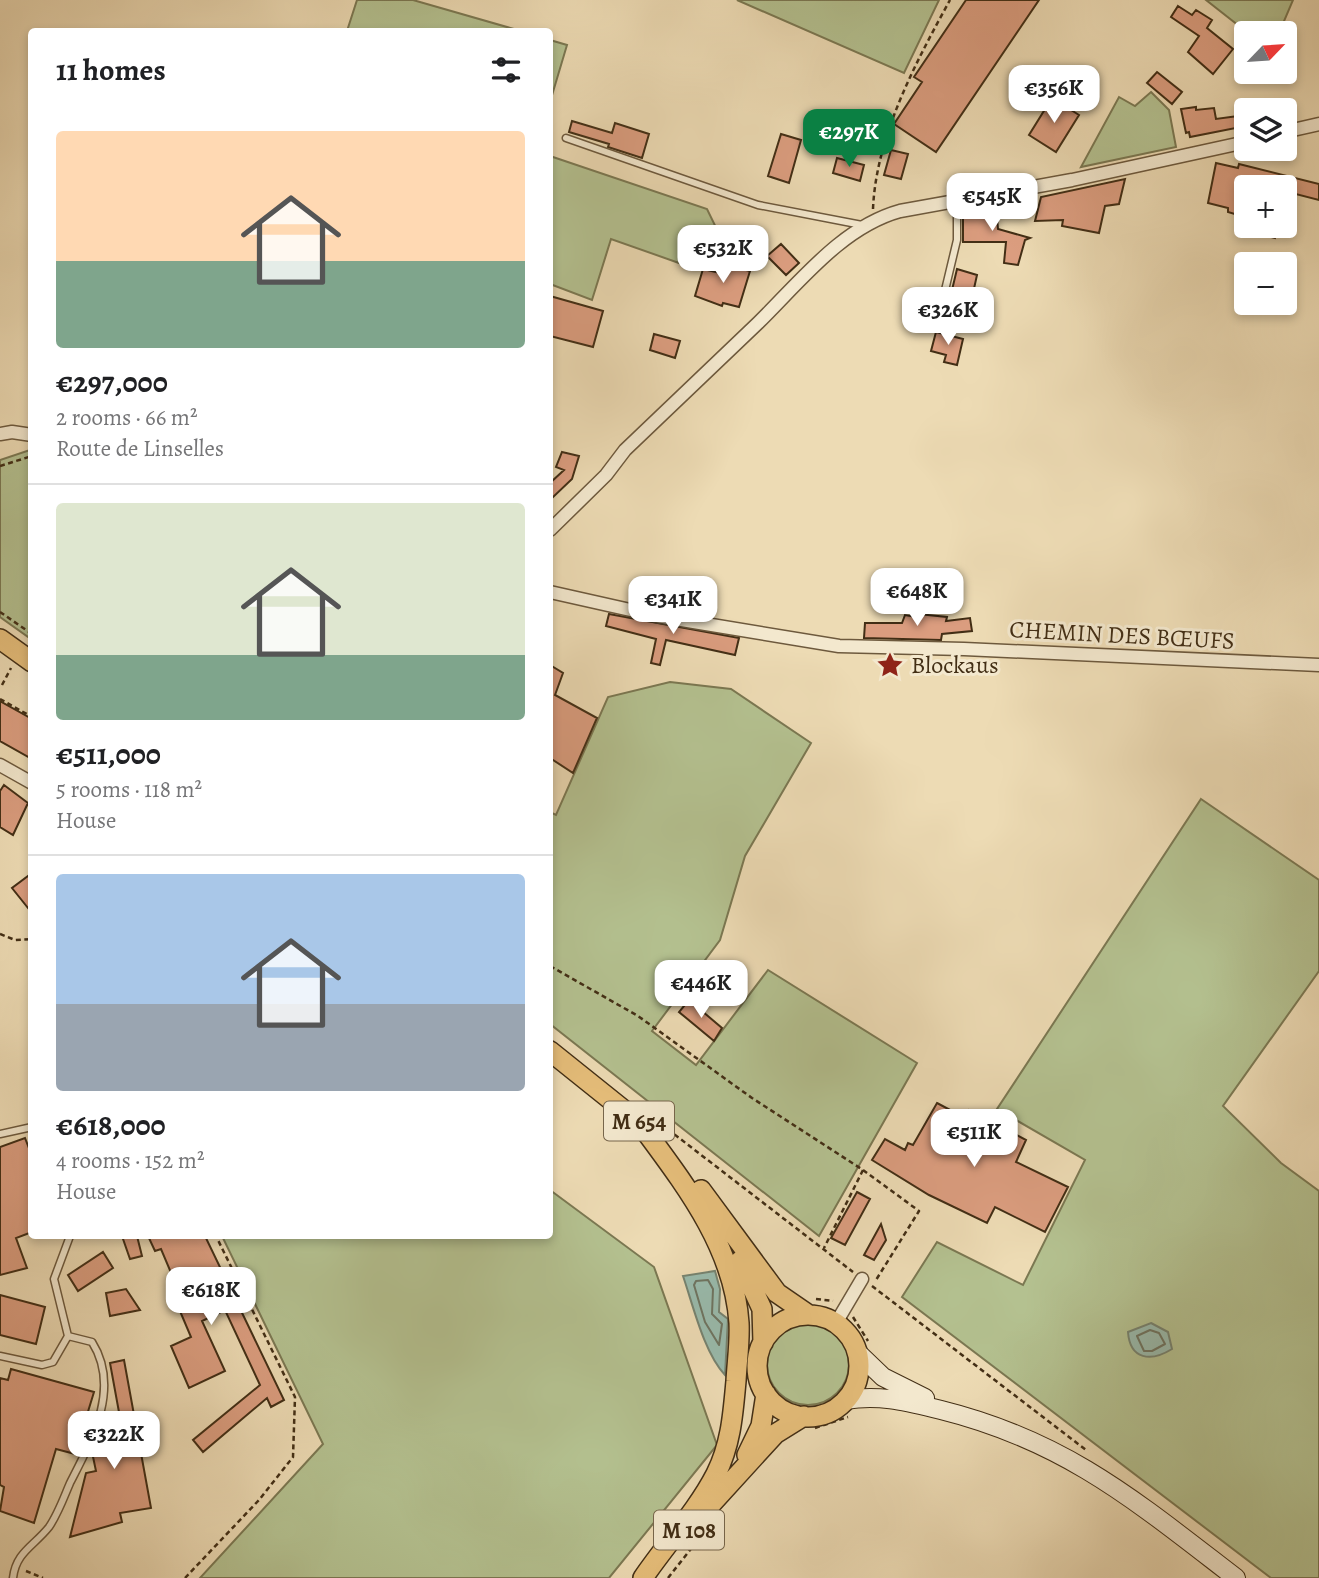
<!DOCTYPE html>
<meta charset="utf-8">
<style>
body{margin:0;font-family:Alegreya,serif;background:#f2f2f2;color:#202124;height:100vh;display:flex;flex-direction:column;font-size:26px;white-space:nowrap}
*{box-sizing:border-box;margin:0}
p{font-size:23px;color:#757577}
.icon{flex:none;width:38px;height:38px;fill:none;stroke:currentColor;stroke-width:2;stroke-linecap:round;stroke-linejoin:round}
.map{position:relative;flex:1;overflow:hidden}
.side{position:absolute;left:28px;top:28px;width:525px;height:1211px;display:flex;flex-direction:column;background:#fff;border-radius:7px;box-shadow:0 4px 10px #0003}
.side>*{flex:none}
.needle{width:46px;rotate:65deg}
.controls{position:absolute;left:1234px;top:21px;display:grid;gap:14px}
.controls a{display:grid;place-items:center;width:63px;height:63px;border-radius:7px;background:#fff;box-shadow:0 4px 10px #0003;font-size:35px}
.price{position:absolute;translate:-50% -60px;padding:0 16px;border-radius:14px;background:#fff;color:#222;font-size:23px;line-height:46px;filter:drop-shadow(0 2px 4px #0008)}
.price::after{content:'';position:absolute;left:50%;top:42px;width:21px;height:16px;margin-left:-10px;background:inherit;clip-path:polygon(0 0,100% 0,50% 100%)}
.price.on{background:#0b8043;color:#fff}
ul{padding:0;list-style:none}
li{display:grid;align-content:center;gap:14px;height:371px;padding:0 28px}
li+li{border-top:2px solid #e0e0e0}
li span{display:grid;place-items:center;height:217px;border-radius:7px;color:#555}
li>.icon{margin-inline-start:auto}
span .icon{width:126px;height:126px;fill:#fffc;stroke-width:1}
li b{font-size:30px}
h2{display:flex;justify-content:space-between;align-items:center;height:84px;padding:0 28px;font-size:30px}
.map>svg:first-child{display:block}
</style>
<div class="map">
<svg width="1319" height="1578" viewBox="0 0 1319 1578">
<rect width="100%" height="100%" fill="#eddbb4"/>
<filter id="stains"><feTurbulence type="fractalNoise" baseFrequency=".00286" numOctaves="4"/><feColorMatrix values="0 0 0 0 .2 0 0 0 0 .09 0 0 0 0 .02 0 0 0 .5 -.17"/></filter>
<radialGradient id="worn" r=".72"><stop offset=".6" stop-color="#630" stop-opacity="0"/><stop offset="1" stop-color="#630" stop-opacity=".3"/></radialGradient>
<!-- green -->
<path fill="#b4c190" stroke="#7b7852" stroke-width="2" d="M357,0H413L521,31H347Z
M737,0H939L904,73Z
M1206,0H1293L1279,33H1248Z
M550,40L567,45L550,102Z
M1151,92L1169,110L1176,147L1081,167L1119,97L1135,106Z
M550,156L707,209L725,246L696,269L611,239L592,300L550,284Z
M30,450H32L31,639L0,617V460Z
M670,682L731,689L811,743L745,856L720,940L652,1031L696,1065L768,970L917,1063L819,1236L550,1024V812L556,815L608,697Z
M1201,799L1319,880V971L1223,1106L1281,1163L1319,1191V1578H1271L902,1297L937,1242L1023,1285L1085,1160L997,1109Z
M550,1190L654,1267L717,1445L609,1578H200L323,1444L222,1236H550Z
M767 1364a41 41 0 1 1 82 0a41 41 0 1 1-82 0Z"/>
<!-- water -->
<path fill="#99bbad" stroke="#768370" stroke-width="2" d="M715,1271L720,1289L719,1312L728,1319L725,1375C704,1353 693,1305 683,1276Z
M1151,1323L1168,1332L1172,1349C1151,1362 1130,1360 1128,1332Z"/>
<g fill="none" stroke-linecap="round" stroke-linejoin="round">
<!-- shore -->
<path stroke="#6e7461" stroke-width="2" d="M708,1280L713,1289L712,1314L722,1324L719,1345L705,1322L694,1285L696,1281Z
M1150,1330L1159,1333L1165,1344L1152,1351H1144L1137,1336Z"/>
</g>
<!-- building -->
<path fill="#db9d7f" stroke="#422e15" stroke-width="2" d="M966,0H1039L936,152L894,124L922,82L914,77Z
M1178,6L1192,15L1196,10L1212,20L1207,28L1233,49L1213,74L1188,52L1199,36L1171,17Z
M1157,72L1182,92L1172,104L1147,83Z
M1052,98L1079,115L1056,152L1029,135Z
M1196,107V110L1214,108L1216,119L1246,115V126L1190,137L1189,132L1186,133L1181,109Z
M572,121L612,133L615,123L649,134L642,158L608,147L609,144L569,132Z
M781,134L801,140L789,183L768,176Z
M891,150L908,154L901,179L884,175Z
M837,158L864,165L860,181L833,173Z
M1216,163L1238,168L1239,164L1319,184V200L1284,191V187H1271L1272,183L1246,181L1238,215L1228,212V208L1208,203Z
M1125,179L1119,204L1105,206L1099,233L1062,226L1063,220L1035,221L1041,197Z
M996,206L998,229L1030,238L1025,240L1018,265L1004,263L1006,242H963V212Z
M1242,226H1278L1275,238L1242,230Z
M781,244L799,263L786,275L767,256Z
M719,263L750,271L739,307L723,303L722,306L695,296L703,269L716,272Z
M957,269L977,275L968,316L947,311Z
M550,296L603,311L593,347L550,336Z
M936,332L963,339L957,365L944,362L946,355L931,351Z
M654,334L680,341L675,358L650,350Z
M562,452L579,456L572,479L550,500V483L564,470L556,467Z
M609,614L739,638L735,655L666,640L660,665L651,663L656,639L606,626Z
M918,614L947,617L946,621L970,618L972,631L942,634L941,640L864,638L865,623H902L905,615L917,617Z
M550,665L563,673L555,695L597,718L573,773L550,758Z
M0,701L32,719V759L0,741Z
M4,785L28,803L13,835L0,827V791Z
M32,873V913L12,888Z
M689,1000L722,1028L714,1041L679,1012Z
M937,1103L965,1118L969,1110L1026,1140L1016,1162L1068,1187L1045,1232L995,1207L987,1223L929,1195L872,1160L885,1139L905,1150L908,1143L913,1145Z
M25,1138L32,1156V1232L16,1238L27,1268L0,1275V1147Z
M857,1192L870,1199L845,1245L831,1238Z
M881,1224L886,1240L874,1260L864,1255Z
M122,1236H137L142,1256L130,1259Z
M148,1236H205L284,1400L271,1407L267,1398L203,1452L193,1440L260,1385L225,1310L202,1321L225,1371L189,1388L171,1346L191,1337L174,1297L180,1294L161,1249L155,1251Z
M103,1252L113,1268L78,1291L68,1275Z
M126,1289L140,1310L110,1316L106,1293Z
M0,1295L45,1307L36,1344L0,1335Z
M124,1360L151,1508L120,1513L122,1522L70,1537L86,1473L96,1471L92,1452L125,1445L110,1363Z
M11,1369L94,1392L75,1454L56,1449L34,1523L0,1511L4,1487L0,1485V1378L8,1380Z"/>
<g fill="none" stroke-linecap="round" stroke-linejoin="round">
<!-- lane casing -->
<g stroke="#6d593d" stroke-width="9">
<path id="lane" d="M566,138L758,205L862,225
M941,307L957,240V200
M0,1134L32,1127
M68,1336L54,1279L70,1236
M0,1356L42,1365L53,1362L68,1336L92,1342C121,1388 92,1440 70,1483C64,1497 58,1514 49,1527C34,1546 16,1552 13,1578"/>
</g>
<!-- street casing -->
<g stroke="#6d593d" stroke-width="15">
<path id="street" d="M1284,132L1319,124
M0,434L12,432L32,435
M550,530L606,475L625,450C669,408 714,365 758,323C800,282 842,227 900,211L1072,180L1246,142
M550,592L657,616L839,646L964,649L1319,665
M0,765L32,783
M836,1323L862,1279"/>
</g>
<!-- secondary casing -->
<g stroke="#422e15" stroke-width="20">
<path id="secondary" d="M858,1353L883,1377L925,1398
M846,1400C880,1394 908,1402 941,1410C1066,1441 1137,1502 1236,1578"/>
</g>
<!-- primary casing -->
<g stroke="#422e15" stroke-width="22">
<path id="primary" d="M0,639L32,662
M550,1051L646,1128
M638,1121C682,1181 734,1245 739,1323C740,1342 737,1362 736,1381C733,1414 731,1444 716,1474C697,1511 666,1544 643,1578
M701,1190L777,1293L809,1315
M740,1261L762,1309L763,1343
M757 1366a51 51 0 1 1 102 0a51 51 0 1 1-102 0Z
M747,1455L761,1426L766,1394
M702,1514L775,1434L804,1416"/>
</g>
<!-- path -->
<path stroke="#422e15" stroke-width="2.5" stroke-dasharray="5 3.5" stroke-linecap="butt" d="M873,209C876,136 916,62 950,0
M0,466L32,456
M0,612L32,634
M2,685L11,668
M0,699L32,717
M0,934L15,940L32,939
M550,966L638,1016L752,1098L863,1170L824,1248
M661,1124L853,1272
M863,1170L919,1211L876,1280
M872,1286L1086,1450
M816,1299L833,1301
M853,1317L868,1341
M815,1428L848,1417
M26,1571L43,1578
M185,1578L259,1500L293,1457L295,1397L216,1236
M668,1578L705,1531"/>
<!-- lane -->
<use href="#lane" stroke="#f3e8ce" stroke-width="6"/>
<!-- street -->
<use href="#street" stroke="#f3e8ce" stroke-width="12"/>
<!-- secondary -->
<use href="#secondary" stroke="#f3e8ce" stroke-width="18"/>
<!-- primary -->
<use href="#primary" stroke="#e6be7a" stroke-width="19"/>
</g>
<!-- icons -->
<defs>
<g id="sight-bare" transform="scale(2.1)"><path d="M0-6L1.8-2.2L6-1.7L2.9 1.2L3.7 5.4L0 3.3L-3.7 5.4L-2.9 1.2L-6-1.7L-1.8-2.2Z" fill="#8f2418" stroke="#f3e8ce" stroke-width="2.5" paint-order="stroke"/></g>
</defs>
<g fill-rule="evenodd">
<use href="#sight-bare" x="890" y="665"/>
</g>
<g text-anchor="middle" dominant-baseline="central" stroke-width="6" stroke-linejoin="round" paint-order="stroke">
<!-- shield labels -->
<g fill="#f3e8ce" stroke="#77664c" stroke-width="2">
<rect x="604" y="1101.5" width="70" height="39" rx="5"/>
<rect x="654" y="1510.5" width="70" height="39" rx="5"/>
</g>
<g font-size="23" font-weight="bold" fill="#422e15">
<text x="639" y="1121">M 654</text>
<text x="689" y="1530">M 108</text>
</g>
<!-- street labels -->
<g font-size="24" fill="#422e15" stroke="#f3e8ce">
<text transform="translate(1122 635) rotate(3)">CHEMIN DES BŒUFS</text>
</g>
<!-- poi labels -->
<g font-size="24" fill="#422e15" stroke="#f3e8ce" text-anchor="start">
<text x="911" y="665">Blockaus</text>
</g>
</g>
<rect width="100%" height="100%" filter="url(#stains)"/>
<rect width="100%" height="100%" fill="url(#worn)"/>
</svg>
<div class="controls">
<a><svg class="needle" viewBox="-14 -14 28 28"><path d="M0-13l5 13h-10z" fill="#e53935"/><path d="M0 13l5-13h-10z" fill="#757577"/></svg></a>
<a><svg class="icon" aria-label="layers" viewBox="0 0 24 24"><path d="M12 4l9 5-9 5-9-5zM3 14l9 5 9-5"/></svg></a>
<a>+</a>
<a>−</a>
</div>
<b class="price" style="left:1054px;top:125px">€356K</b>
<b class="price on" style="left:849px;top:169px">€297K</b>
<b class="price" style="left:992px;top:233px">€545K</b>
<b class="price" style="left:723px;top:285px">€532K</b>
<b class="price" style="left:948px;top:347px">€326K</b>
<b class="price" style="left:917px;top:628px">€648K</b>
<b class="price" style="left:673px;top:636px">€341K</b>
<b class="price" style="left:701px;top:1020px">€446K</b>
<b class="price" style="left:974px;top:1169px">€511K</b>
<b class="price" style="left:211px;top:1327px">€618K</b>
<b class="price" style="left:114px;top:1471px">€322K</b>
<section class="side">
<h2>11 homes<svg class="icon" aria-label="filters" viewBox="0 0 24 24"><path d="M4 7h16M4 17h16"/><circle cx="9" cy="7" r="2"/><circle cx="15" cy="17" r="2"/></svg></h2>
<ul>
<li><span style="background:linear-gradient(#ffd9b3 60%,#7fa58c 0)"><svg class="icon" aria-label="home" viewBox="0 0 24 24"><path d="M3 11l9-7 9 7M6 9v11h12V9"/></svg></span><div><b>€297,000</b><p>2 rooms · 66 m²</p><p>Route de Linselles</p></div></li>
<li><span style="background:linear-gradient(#dfe7d0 70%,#7fa58c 0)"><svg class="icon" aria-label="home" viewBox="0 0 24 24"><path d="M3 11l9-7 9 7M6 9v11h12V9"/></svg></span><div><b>€511,000</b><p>5 rooms · 118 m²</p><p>House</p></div></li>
<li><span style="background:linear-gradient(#a9c7e8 60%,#9aa5b1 0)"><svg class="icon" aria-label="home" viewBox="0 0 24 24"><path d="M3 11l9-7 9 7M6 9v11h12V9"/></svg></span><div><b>€618,000</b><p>4 rooms · 152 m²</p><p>House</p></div></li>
</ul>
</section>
</div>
